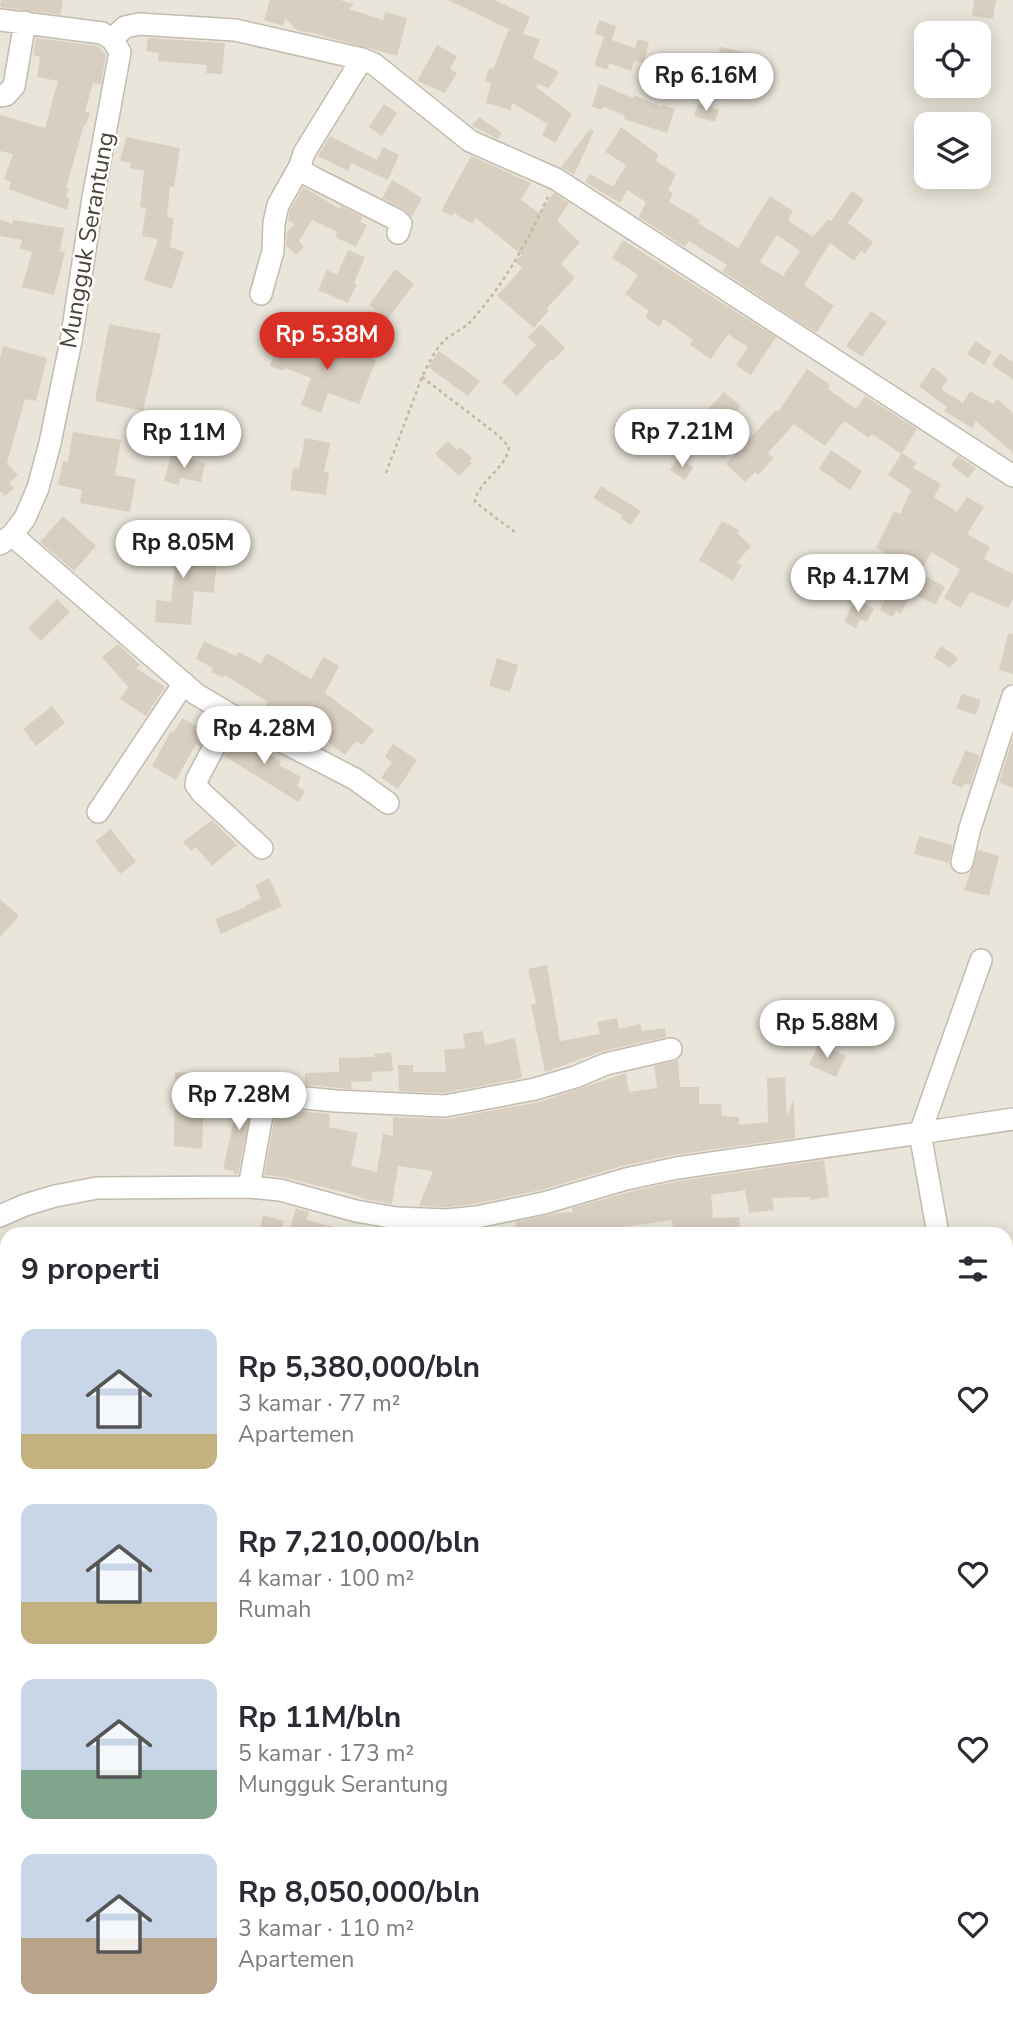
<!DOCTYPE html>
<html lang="id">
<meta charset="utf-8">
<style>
body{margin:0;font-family:"Nunito Sans",sans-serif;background:#f7f7f7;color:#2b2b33;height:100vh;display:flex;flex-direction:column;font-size:26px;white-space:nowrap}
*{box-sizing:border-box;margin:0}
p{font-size:23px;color:#7c7c81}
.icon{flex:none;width:38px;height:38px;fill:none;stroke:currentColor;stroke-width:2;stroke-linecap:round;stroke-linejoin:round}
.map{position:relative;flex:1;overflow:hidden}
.details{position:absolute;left:0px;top:1227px;width:1013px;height:800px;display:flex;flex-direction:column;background:#fff;border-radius:21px 21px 0 0;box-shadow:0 4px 18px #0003}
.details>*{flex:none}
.tools{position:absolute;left:914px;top:21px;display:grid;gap:14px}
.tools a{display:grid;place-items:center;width:77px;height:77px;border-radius:14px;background:#fff;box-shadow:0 4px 18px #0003;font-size:35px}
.price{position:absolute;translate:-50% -60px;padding:0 16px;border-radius:24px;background:#fff;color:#222;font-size:23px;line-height:46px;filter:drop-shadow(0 2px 4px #0008)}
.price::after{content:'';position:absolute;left:50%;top:42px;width:21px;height:16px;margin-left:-10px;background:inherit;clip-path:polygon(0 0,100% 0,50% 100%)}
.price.on{background:#d93025;color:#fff}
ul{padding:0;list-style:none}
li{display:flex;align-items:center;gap:21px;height:175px;padding:0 21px}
li span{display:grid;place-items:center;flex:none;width:196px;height:140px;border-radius:14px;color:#555}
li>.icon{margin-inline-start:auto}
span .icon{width:84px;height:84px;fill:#fffc;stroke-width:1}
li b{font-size:30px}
h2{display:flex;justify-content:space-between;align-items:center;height:84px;padding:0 21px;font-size:30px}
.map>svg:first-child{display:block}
</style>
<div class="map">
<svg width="1013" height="2026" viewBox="0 0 1013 2026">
<rect width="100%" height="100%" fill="#f6f3ec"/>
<!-- residential -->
<path fill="#eae5da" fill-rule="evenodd" d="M0,0H1013V1546L1006,1552V1234H7V2020H574L572,2026H0ZM926,33H978V86H926ZM926,124H978V177H926Z"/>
<!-- building -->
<path fill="#d8cfc1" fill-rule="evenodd" d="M1,0H63L61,15L0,7Z
M270,0H340L354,4L349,9L383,20L385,12L407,18L397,56L313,33L298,31L285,18L283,26L264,20Z
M448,0H495L530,17L523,34L540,39L533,58L559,72L549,88L538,84L536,87L572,114L555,143L542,135L548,124L512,103L511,110L486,103L491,83L485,81L489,68L493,69L509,29Z
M974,0H996L993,19L972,16Z
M599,20L616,26L612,40L635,48L638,39L649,42L643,63L634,60L631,71L609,63L607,70L594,65L604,37L595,34Z
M36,38L98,46L106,55L101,84L93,83L85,111L90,113L86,125H84L66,188H69L66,197L70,199L67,210L9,189L11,182L4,179L13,154L0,151V115L45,128L58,81L37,77L40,57L33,55Z
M148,38L225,43L222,74L206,73L207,65L158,61L159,53L146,51Z
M437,45L457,56L450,69L457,73L445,93L417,81Z
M720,47L756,55L751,80L742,78L741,83L727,81L728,75L715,72Z
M599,84L633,98L634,95L661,107L662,105L675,109L667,133L624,119L625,116L604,107L603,109H598L592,106Z
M384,104L397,113L382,136L369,127Z
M698,104L719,110L715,122L694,116Z
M479,117L502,133L498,139L472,126Z
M621,127L659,155L655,160L676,174L668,190L673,194L669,202L700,220L698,223L738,248L770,196L793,211L788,220L813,237L828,219L831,221L852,191L864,200L848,223L873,242L865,254L861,251L854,261L830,243L804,285L834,306L816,333L722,271L727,265L689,241L685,247L639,217L646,202L627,190L620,203L585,182L590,174L613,187L626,165L605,152ZM777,235L800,251L783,276L760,262Z
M590,129L594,131L574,175L561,167Z
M330,136L377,160L383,147L399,155L388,180L351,163L348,171L318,156Z
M126,137L180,148L174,187H170L167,217L174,218L170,247L184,252L172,289L144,280L158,239L142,236L146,208L140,207L144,171L130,168L131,163L120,161Z
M471,156L531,183L521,200L539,213L554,193L569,203L557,221L580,242L561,264L575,278L547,308L549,310L534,328L497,296L522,268L515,261L522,255L476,218L472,224L454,213L452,216L441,211Z
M392,180L422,198L412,217L403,209L382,198Z
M303,187L340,209L341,206L363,217L360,222L367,225L356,247L335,237L337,232L312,220L299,241L304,247L296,255L286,246L287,232L295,224L288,220L290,210Z
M0,219L12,224L13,220L64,228L60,251L65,252L54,295L22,287L32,252L20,249L22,240L0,236Z
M623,240L776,337L751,375L736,365L748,347L728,334L711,359L690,345L693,340L664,319L659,327L645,317L649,311L625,294L638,275L612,258Z
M348,250L365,257L354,283L357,284L348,303L318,290L327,270L337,275Z
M395,269L414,284L388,319L369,305Z
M871,311L887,322L862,357L846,346Z
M109,324L161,334L143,411L95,401Z
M541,324L565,348L553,361L551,359L517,396L502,382L536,345L528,337Z
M307,335L330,344L326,353L331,356L338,346L376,360L359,404L328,393L321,413L301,405L311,378L285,368L284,371L270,366L277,345L300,354Z
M976,341L992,352L984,365L967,354Z
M3,346L47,358L36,401L25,399L7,463L18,475L9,483L14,488L5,496L0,491V358Z
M439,351L480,381L468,396L428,367Z
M1000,353L1013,362V379L992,365Z
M933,367L948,379L941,389L963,403L970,391L993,404L997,399L1013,413V453L976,421L972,428L944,411L947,407L919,386Z
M807,369L830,385L828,389L856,409L865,396L917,429L902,453L917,463L913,468L941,484L934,497L957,512L967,497L984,507L967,534L990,547L984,559L1013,574V599L1008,608L970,592L961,608L944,598L960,569L931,552L920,573L945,587L935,605L912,593L901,614L896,611L893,617L880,610L902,563L876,548L894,511L900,514L911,490L888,475L901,454L872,434L869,438L844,421L825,446L794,424L768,453L774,458L758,475L755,472L745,482L726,464L776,410L778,412Z
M724,392L741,406L724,425L707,410Z
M143,412L163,418L156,442L136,437Z
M73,432L121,440L115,475L136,479L130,512L80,503L82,490L58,485L63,461L68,462Z
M305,438L330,443L324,472L329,473L326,495L290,490L293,468L299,469Z
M447,441L458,450L460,447L472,458L469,461L472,463L459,476L435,454Z
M831,450L862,471L850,490L819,469Z
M171,454L205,463L201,482L180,478L179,485L164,481Z
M958,456L976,468L968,478L951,465Z
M678,458L693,468L685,480L670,470Z
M601,486L641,511L630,525L621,518L623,516L593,498Z
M63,516L96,546L74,571L40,542Z
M722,521L739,530L737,533L751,546L737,562L742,565L733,581L699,560Z
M146,540L193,543V555L217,558L214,593L194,591L191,625L155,622L156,600L171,602L176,558L145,556Z
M57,599L70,612L41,641L28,628Z
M855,599L874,609L867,622L860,619L856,628L844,622Z
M1008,633L1013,634V674L999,670Z
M204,641L236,656L239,652L261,664L267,653L311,679L323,657L339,666L325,693L374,730L362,745L356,741L345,755L325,740L321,746L302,737L304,735L265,708L268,702L225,675L223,678L211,672L213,668L196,659Z
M118,644L140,665L136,668L165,687L146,716L120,699L128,687L102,657Z
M941,646L958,658L950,668L934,657Z
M497,658L518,665L510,692L489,686Z
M962,694L981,700L976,715L956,708Z
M52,706L65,723L36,746L23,729Z
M203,714L214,720L200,746L196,744L176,780L152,766L171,731L173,733L182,718L196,726Z
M237,733L270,750L268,753L281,762L279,765L301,777L297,786L305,791L299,802L224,756Z
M1013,738V788L999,782Z
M393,744L417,760L398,789L381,778L392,762L385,757Z
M966,750L980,756L970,785L965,783L962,788L951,783Z
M212,820L237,845L212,866L196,847L191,851L183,842Z
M111,829L136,862L120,874L95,841Z
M919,836L953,845L949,863L914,854Z
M978,850L999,856L989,896L964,890Z
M269,878L282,906L221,934L215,919L246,907L245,906L261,898L255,885Z
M0,899L19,916L0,937Z
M547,965L560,1041L600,1034L597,1022L617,1018L619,1029L640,1024L642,1031L665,1028L666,1037L603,1051L545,1072L531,1004L536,1003L528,969Z
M483,1031L485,1045L515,1038L522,1078L444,1093L399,1091L398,1065H413V1072H446L444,1050L465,1048L463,1034Z
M819,1043L846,1056L836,1077L809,1065Z
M391,1052L393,1071L372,1072V1081L351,1082L352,1089L305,1085V1073L339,1072V1058L375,1057L374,1054Z
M678,1060L680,1087H699V1104H721L722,1116L739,1117V1125L768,1122L767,1078L785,1077L787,1116L794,1099L795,1138L674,1155L622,1166L541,1190L475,1204L447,1207L419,1206L433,1171L398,1166L392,1204L365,1199L355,1195L283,1177L264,1175L276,1111L278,1109L330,1114L329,1127L358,1133L351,1166L377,1172L383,1134L393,1136V1117L447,1119L539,1102L626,1073L629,1092L657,1088L654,1066Z
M175,1072L205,1074L202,1149L174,1146Z
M238,1093L254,1097L238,1174H234V1171L223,1169L234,1120L235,1116H232Z
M824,1160L829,1197L810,1200V1197L772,1198L774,1210L749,1213L745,1190L711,1195L713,1218L739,1217L740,1234H674L672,1220L622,1227L623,1234H517L515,1222L556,1213L573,1212L572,1208L629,1192L679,1181Z
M296,1208L309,1212L306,1220L343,1229V1234H301L290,1230Z
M263,1215L284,1221L281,1234H259Z"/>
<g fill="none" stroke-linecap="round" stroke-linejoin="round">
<!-- minor casing -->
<g stroke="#c2bbae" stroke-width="24">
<path id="minor" d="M0,20L102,33L112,39L120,52L92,204L71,341L50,443L38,488L25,518L12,535L0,544
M112,39L125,27L139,24L235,30L362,59L374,64L470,141L556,179L1013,476
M362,59L304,153L300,166L305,173L314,178L397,220L401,224L398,233
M0,96L6,95L14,86L25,22
M261,294L273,251L274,223L278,205L300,166
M12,535L196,694L231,715L355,779L388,803
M231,715L197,779L196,785L202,793L262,848
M98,812L184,683
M962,862L970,828L1013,696
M981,960L920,1133L1013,1119
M249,1187L264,1104L274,1095L336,1101L445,1106L535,1089L575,1077L606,1064L671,1049
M0,1216L25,1205L55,1196L97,1188L249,1187L280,1190L356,1211L396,1218L447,1220L477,1217L544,1203L626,1179L677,1168L920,1133L938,1234
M1006,1333L1013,1332
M0,1805L7,1802
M0,1961L7,1958
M315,2020L318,2026"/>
</g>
<!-- path -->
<path stroke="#c4b79f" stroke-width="2.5" stroke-dasharray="3.5 3.5" stroke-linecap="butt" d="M422,377L499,436L509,447C506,470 478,480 475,502L516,533
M386,473L422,377C428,365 435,349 445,340C453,333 464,329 471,321C504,285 527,242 548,197"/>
<!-- minor -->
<use href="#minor" stroke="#fff" stroke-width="21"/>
</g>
<g text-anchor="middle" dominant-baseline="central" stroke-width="5" stroke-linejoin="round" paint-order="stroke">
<!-- street labels -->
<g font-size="24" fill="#4b4439" stroke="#fff">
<text transform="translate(87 240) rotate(-80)">Mungguk Serantung</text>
</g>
</g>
</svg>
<div class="tools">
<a><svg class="icon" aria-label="locate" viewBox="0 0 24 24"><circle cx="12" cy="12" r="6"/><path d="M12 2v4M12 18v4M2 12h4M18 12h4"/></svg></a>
<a><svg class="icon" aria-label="layers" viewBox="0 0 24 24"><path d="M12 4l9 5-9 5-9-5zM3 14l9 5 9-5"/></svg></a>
</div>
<b class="price" style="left:706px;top:113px">Rp 6.16M</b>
<b class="price on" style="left:327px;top:372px">Rp 5.38M</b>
<b class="price" style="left:682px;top:469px">Rp 7.21M</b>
<b class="price" style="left:184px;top:470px">Rp 11M</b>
<b class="price" style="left:183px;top:580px">Rp 8.05M</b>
<b class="price" style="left:858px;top:614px">Rp 4.17M</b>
<b class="price" style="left:264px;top:766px">Rp 4.28M</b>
<b class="price" style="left:827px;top:1060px">Rp 5.88M</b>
<b class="price" style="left:239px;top:1132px">Rp 7.28M</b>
<section class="details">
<h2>9 properti<svg class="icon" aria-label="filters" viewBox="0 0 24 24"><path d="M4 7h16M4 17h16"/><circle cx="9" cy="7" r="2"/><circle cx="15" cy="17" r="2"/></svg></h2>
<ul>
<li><span style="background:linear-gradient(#c9d6e8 75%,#c2b280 0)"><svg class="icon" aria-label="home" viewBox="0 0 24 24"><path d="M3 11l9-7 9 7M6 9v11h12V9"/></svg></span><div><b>Rp 5,380,000/bln</b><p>3 kamar · 77 m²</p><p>Apartemen</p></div><svg class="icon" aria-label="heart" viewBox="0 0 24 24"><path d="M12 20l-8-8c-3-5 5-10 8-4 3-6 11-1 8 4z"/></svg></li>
<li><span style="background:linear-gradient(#c9d6e8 70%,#c2b280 0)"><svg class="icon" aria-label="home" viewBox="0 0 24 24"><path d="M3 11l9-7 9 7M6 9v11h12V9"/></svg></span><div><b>Rp 7,210,000/bln</b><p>4 kamar · 100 m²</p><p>Rumah</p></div><svg class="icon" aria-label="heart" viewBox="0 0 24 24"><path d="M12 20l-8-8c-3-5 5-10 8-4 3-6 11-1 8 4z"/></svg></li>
<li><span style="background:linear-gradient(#c9d6e8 65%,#7fa58c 0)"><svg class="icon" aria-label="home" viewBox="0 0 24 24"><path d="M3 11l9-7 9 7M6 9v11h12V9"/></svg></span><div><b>Rp 11M/bln</b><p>5 kamar · 173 m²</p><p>Mungguk Serantung</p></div><svg class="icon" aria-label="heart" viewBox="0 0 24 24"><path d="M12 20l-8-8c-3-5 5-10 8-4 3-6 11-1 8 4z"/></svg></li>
<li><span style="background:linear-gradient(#c9d6e8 60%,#b9a48a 0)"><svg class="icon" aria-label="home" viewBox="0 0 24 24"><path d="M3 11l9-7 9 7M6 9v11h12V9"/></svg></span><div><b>Rp 8,050,000/bln</b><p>3 kamar · 110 m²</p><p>Apartemen</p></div><svg class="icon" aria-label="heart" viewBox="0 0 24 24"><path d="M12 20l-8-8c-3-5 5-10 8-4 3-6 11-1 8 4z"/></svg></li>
</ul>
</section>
</div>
